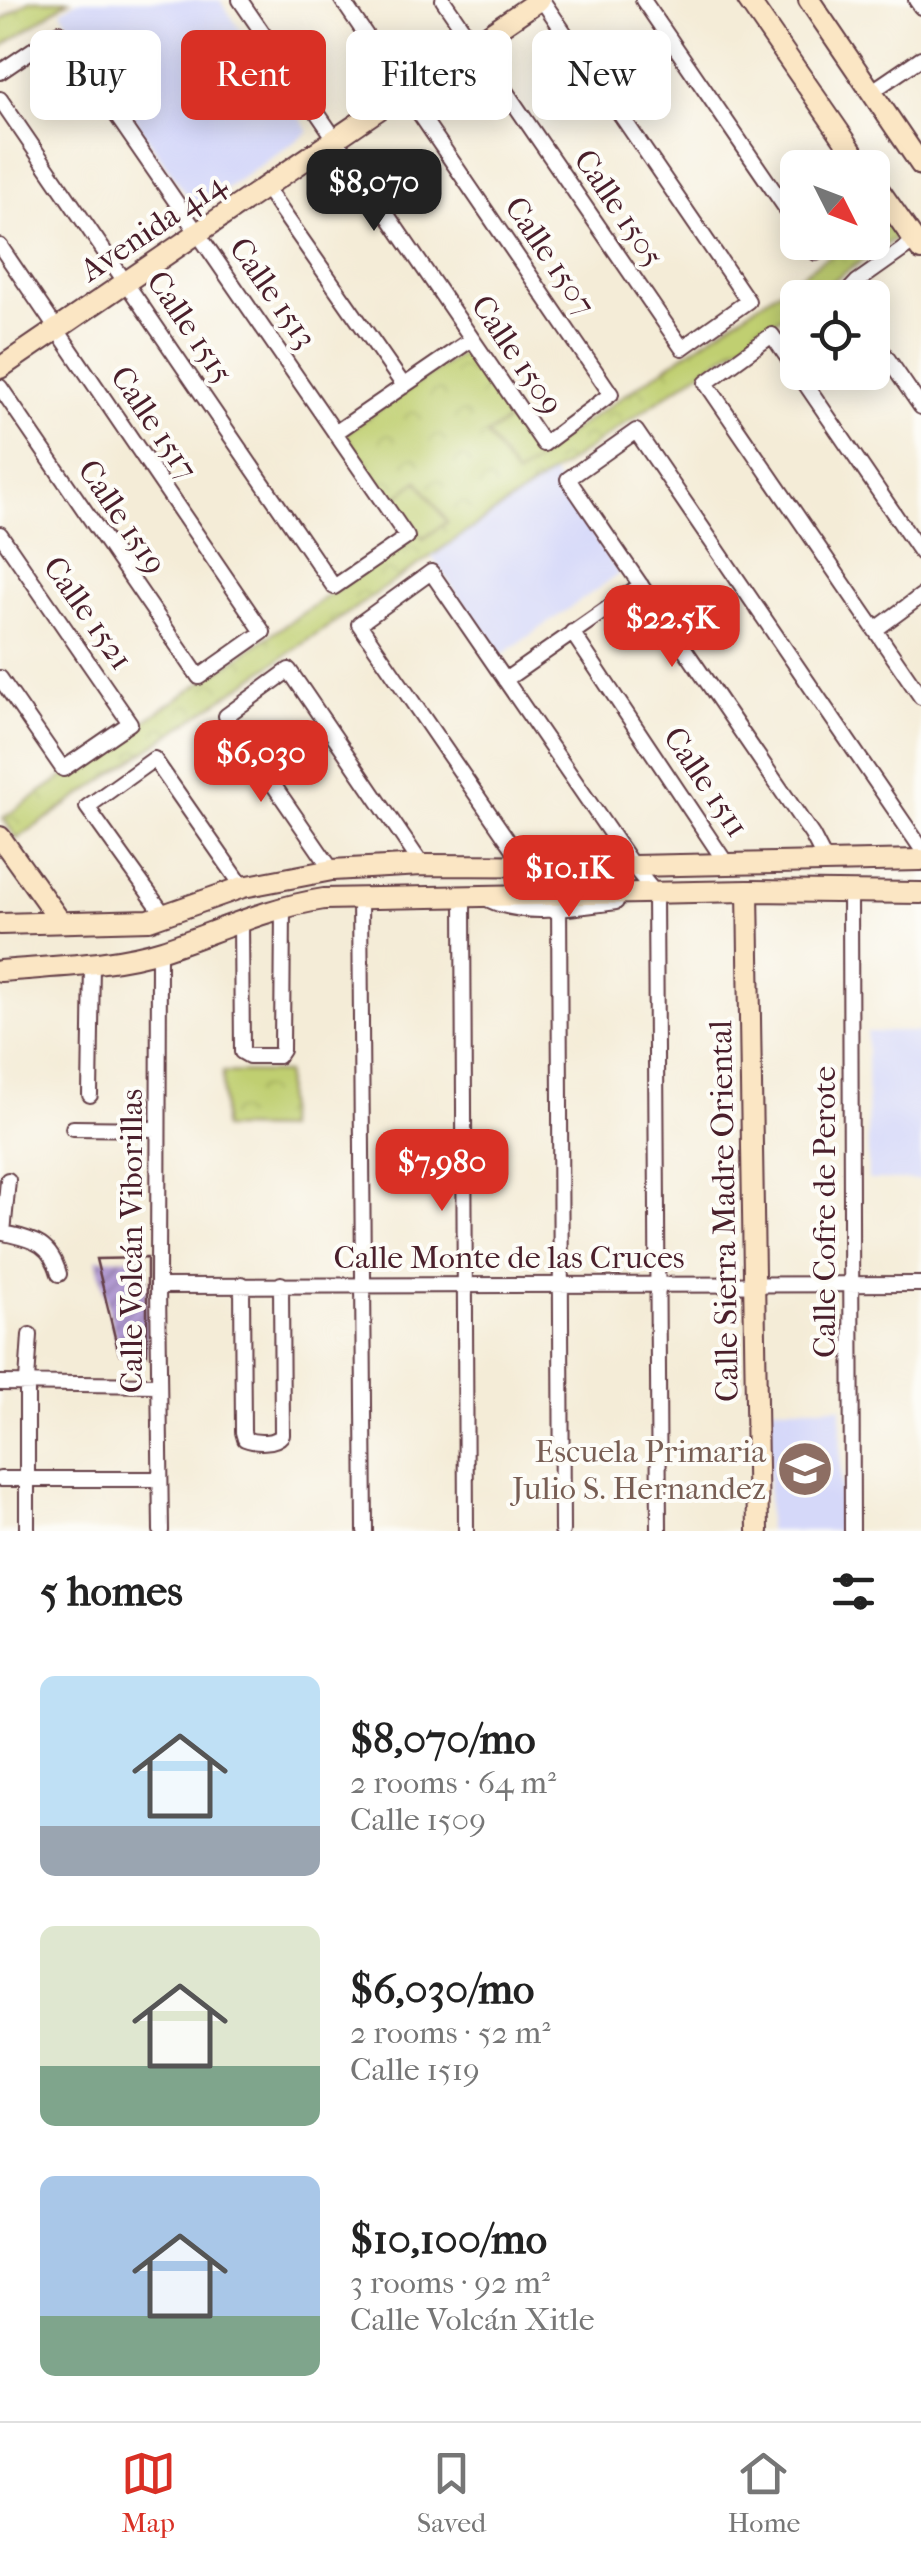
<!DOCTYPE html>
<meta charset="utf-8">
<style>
body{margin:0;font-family:"IM FELL French Canon",serif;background:#f2f2f2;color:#222;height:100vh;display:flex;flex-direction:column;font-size:38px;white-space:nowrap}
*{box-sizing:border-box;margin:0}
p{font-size:32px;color:#767676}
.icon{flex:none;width:55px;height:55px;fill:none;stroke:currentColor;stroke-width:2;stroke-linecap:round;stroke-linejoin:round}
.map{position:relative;height:1531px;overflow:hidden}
.panel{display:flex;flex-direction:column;background:#fff;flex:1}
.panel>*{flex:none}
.top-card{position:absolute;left:30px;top:30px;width:862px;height:90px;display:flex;gap:20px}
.needle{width:65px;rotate:132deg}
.controls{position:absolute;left:780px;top:150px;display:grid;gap:20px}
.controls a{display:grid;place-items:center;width:110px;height:110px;border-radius:15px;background:#fff;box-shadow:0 5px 25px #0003;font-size:50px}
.price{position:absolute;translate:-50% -85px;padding:0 22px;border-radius:20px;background:#d93025;color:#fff;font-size:32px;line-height:65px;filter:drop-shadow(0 2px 5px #0008)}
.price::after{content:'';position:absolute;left:50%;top:60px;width:30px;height:22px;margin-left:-15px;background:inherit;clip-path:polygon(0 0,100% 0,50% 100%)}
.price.current{background:#222;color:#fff}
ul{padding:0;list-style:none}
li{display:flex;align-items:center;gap:30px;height:250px;padding:0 40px}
li span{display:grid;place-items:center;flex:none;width:280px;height:200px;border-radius:15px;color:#555}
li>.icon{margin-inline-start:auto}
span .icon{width:120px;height:120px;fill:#fffc;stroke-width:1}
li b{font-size:42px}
h2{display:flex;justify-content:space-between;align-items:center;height:120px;padding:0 40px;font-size:42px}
.tag{padding:0 35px;border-radius:15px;background:#fff;box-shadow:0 5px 25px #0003;font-size:35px;line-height:90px}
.tag.current{background:#d93025;color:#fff}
.menu{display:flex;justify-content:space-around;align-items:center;height:140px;border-top:2px solid #e0e0e0;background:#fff;font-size:28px;color:#767676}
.menu a{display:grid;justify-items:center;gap:5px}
.menu .current{color:#d93025}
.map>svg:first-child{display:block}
</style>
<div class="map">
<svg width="921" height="1531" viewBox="0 0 921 1531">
<defs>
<pattern id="park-crowns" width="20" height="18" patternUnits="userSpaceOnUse" patternTransform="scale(2.5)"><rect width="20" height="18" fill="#c0cf71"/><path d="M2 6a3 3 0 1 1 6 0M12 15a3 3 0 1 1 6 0" fill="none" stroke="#a6b162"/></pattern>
<pattern id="building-hatch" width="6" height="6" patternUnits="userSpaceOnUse" patternTransform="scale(2.5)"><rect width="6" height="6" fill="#b19ad1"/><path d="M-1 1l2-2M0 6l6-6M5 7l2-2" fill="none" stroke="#927daa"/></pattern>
</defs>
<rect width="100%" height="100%" fill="#fdfcf7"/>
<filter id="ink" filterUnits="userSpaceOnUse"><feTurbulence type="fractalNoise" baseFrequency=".01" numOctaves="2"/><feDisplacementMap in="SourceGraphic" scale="20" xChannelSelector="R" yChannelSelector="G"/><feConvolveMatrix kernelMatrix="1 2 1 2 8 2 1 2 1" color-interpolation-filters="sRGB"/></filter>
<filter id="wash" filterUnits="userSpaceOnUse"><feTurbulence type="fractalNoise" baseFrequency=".0048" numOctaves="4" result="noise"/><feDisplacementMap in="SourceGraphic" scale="40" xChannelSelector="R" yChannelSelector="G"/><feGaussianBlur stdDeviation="2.25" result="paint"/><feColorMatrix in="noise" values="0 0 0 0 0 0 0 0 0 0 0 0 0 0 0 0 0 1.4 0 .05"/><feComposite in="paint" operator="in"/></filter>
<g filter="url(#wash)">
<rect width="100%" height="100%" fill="#f4ecd7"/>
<!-- built -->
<path fill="#d5d8f9" d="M77,0H220L309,132L196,209L61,11Z
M552,473L619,574L500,656L431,556Z
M867,1032H921V1180H868Z
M769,1407H841L840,1531H768Z"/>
<!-- park -->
<path fill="url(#park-crowns)" stroke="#85774e" stroke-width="2.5" d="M31,0H69L0,48V21Z
M884,218L897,237L809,297L798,298L797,306L17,839L3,818L414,537L345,433L469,348L541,452L848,243L872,242L873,226Z
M223,1072L286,1073L285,1129L223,1128Z"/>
<!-- garden -->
<path fill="#c0cf71" stroke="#85774e" stroke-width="2.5" d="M511,418L539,459L516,476L487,435Z
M418,481L447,522L423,539L395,498Z"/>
<g id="blocks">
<!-- building -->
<path fill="url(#building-hatch)" d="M147,1258V1354H119L96,1259Z"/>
</g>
</g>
<g filter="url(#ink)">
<use href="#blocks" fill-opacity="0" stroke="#643e45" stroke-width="2.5"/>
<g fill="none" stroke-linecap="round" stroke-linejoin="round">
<!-- street casing -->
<g stroke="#643e45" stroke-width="18">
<path id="street" d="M240,0L544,444L611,394L342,0
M443,0L682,348L748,301L542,0
M643,0L798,226
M916,0L921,7
M0,72L59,32L407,537L334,587L0,99
M871,92L921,58
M265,187L404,386
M872,217L890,205
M809,242L816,253L837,242
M0,246L263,632L199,677L0,387
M846,298L845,295L857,282L915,241
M872,336L921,407
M335,433L472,339
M0,534L130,723L63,769L0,678
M921,553L772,335L706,383L921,697
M875,630L921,596
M572,632L726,863
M505,680L641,585
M826,862L812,835L568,479L636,431L921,848
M524,864L359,624L431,572L633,866L655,893
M332,870L226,716L289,670L422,865
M850,892L852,1531
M655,893L659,1531
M559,895L562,1531
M360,896L365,1531
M463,896L466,1531
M489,900C526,918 576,907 616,902
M165,916L87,807L154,759L243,887
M241,919L242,1052L249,1056H278L282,1050L283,905
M159,951L158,1286L161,1531
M90,1095L92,963
M73,1128L158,1129
M0,1232C31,1240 49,1240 59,1274
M3,1233L8,1180
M242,1284L243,1432L245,1439C255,1443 275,1444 282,1435L281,1284
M158,1286L921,1284
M0,1383L158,1385
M0,1479H160
M27,1531V1381L30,1335"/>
</g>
<!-- secondary casing -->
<g stroke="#643e45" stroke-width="24">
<path id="secondary" d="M748,0L864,168
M809,0L921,165
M872,180L921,250
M0,368L539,0
M0,837L60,921
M748,891L758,1531
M0,924L149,920L243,887L332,870L422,865L633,866L921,860
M0,971C53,966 111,966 162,950C217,932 266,908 324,899L748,891L921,893"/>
</g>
<!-- street -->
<use href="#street" stroke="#fff" stroke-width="14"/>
<!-- secondary -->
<use href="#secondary" stroke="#fbe6c4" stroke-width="20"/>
</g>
</g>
<!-- icons -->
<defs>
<g id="school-disc" transform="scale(2.875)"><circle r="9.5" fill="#8d6e63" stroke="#fdfcf7"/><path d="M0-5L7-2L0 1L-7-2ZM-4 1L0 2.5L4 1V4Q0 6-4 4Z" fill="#fff"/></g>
</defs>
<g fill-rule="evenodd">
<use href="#school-disc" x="805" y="1469"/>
</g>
<g text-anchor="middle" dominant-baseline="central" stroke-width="8" stroke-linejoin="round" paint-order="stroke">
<!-- street labels -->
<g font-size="32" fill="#4a1f2b" stroke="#fdfcf7">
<text transform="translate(619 208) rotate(56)">Calle 1505</text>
<text transform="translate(153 227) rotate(-34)">Avenida 414</text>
<text transform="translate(550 256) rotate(56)">Calle 1507</text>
<text transform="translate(273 293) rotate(55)">Calle 1513</text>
<text transform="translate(190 327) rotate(56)">Calle 1515</text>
<text transform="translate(517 355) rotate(56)">Calle 1509</text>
<text transform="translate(154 423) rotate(56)">Calle 1517</text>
<text transform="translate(122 517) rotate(56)">Calle 1519</text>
<text transform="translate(88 613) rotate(55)">Calle 1521</text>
<text transform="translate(706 782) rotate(56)">Calle 1511</text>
<text transform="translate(724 1211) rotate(-91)">Calle Sierra Madre Oriental</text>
<text transform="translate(824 1212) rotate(-90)">Calle Cofre de Perote</text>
<text transform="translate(131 1241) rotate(-90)">Calle Volcán Viborillas</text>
<text x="509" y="1257">Calle Monte de las Cruces</text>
</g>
<!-- education labels -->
<g font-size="32" fill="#785e54" stroke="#fdfcf7" text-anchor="end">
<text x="766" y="1451">Escuela Primaria<tspan x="766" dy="37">Julio S. Hernandez</tspan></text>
</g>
</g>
</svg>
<div class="controls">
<a><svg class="needle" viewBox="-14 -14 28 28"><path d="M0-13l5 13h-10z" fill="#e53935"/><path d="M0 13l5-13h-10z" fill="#767676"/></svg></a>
<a><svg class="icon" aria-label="locate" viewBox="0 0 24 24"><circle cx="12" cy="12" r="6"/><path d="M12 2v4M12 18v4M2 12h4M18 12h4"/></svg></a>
</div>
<b class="price current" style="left:374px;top:234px">$8,070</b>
<b class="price" style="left:672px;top:670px">$22.5K</b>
<b class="price" style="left:261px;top:805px">$6,030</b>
<b class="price" style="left:569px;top:920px">$10.1K</b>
<b class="price" style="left:442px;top:1214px">$7,980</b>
<div class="top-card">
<a class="tag">Buy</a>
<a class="tag current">Rent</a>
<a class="tag">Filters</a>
<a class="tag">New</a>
</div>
</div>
<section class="panel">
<h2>5 homes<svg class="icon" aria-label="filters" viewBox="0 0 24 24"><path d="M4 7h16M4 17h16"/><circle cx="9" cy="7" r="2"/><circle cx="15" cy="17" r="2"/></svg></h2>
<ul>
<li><span style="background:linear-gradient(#bfe0f5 75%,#9aa5b1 0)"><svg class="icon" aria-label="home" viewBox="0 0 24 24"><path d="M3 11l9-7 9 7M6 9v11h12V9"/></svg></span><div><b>$8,070/mo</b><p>2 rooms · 64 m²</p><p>Calle 1509</p></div></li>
<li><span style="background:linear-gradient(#dfe7d0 70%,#7fa58c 0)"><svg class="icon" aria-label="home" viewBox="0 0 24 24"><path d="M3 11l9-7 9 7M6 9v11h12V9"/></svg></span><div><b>$6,030/mo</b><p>2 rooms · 52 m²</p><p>Calle 1519</p></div></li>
<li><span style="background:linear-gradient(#a9c7e8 70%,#7fa58c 0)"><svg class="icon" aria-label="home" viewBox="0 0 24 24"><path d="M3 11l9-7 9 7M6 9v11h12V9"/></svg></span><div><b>$10,100/mo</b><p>3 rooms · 92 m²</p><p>Calle Volcán Xitle</p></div></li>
</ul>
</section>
<nav class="menu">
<a class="current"><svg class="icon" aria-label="map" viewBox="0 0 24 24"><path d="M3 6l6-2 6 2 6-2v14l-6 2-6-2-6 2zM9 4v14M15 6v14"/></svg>Map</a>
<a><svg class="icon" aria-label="saved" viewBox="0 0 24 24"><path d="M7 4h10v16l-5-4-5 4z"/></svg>Saved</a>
<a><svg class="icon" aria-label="home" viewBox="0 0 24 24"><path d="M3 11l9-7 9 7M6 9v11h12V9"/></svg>Home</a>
</nav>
